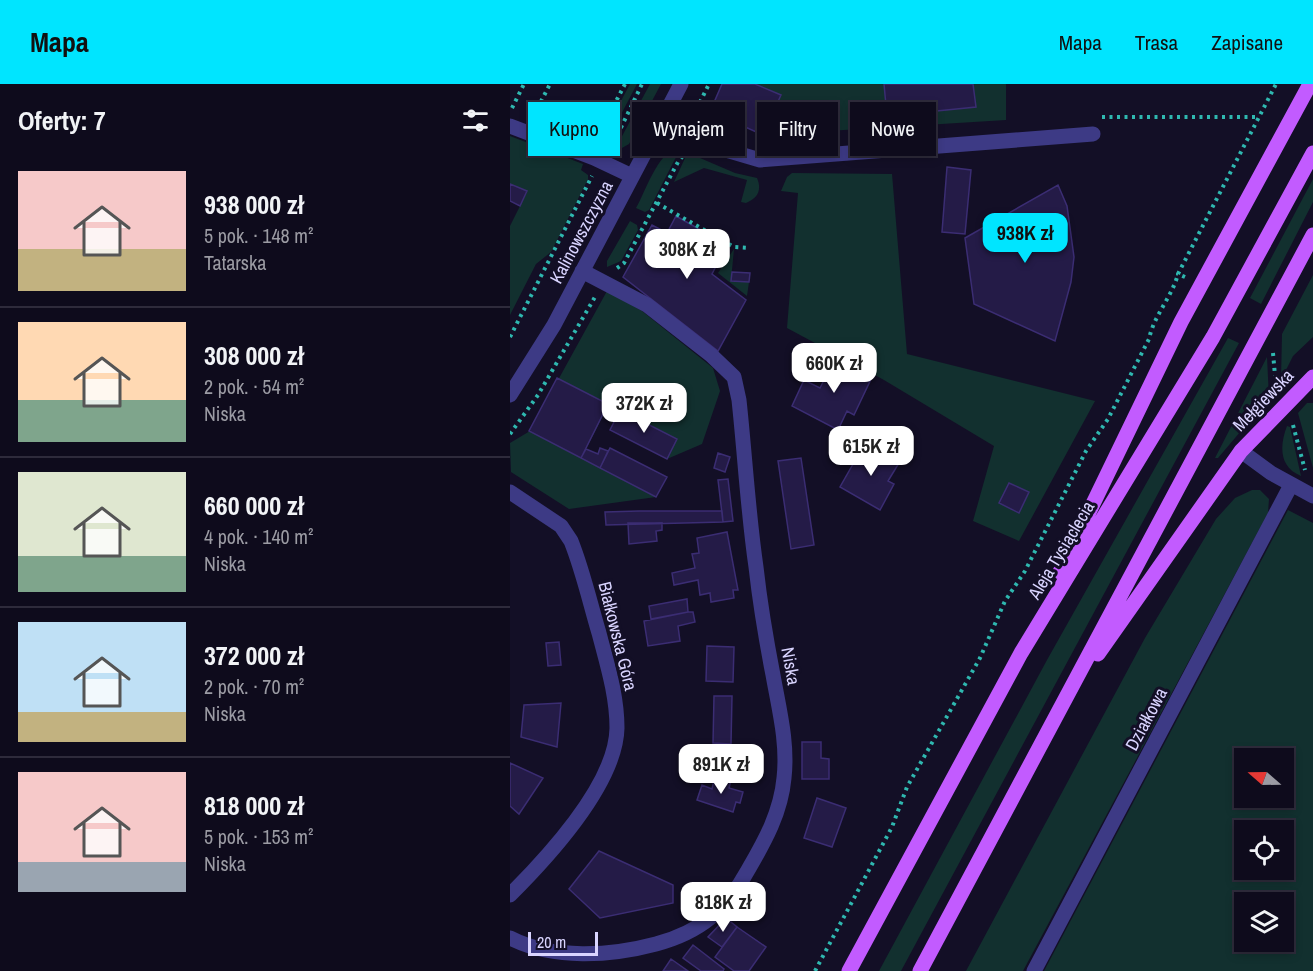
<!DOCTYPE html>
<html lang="pl">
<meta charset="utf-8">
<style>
body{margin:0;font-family:"Archivo Narrow",sans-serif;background:#1c1929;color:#f1f3f6;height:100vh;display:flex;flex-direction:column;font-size:22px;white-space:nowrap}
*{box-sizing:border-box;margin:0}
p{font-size:20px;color:#9b9ba3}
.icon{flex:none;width:33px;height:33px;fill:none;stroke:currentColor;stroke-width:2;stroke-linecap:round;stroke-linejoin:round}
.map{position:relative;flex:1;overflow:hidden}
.panel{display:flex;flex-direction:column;background:#0e0b1c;width:510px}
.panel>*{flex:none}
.hud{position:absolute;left:18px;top:18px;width:570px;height:54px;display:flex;gap:12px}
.needle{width:39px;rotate:290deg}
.tools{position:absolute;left:724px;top:664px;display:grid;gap:12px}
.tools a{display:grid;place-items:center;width:60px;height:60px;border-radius:0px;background:#0e0b1c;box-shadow:0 3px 9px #0003,0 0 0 2px #2e2b3b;font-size:30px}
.scale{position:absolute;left:18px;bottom:15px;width:70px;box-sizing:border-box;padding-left:6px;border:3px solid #d9d4ff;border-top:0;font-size:16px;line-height:21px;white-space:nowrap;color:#d9d4ff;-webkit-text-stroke:4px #130f26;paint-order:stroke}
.price{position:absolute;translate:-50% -51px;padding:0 14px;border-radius:12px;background:#fff;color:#222;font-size:20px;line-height:39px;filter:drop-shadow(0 2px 3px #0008)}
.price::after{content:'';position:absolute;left:50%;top:36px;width:18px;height:14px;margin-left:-9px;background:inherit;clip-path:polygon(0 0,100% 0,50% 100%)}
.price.current{background:#00e5ff;color:#111}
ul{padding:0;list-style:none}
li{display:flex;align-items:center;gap:18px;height:150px;padding:0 18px}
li+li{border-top:2px solid #2e2b3b}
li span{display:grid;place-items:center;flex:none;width:168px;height:120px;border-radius:0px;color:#555}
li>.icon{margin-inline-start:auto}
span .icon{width:72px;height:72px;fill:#fffc;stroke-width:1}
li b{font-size:26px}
h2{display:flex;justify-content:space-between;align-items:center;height:72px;padding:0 18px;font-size:26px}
.tag{padding:0 21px;border-radius:0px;background:#0e0b1c;box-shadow:0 3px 9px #0003,0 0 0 2px #2e2b3b;font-size:21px;line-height:54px}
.tag.current{background:#00e5ff;color:#111}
header{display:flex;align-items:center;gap:36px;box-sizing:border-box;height:84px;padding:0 30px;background:#00e5ff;color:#111}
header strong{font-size:28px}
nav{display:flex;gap:33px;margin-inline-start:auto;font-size:21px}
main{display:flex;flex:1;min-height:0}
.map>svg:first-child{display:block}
</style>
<header>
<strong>Mapa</strong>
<nav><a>Mapa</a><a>Trasa</a><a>Zapisane</a></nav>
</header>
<main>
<section class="panel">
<h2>Oferty: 7<svg class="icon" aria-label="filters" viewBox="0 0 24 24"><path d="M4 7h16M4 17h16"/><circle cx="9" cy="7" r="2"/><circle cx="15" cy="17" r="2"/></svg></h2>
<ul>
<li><span style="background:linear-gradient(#f6c9c9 65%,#c2b280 0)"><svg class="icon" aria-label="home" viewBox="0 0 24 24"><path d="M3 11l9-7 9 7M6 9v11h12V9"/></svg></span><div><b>938 000 zł</b><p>5 pok. · 148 m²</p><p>Tatarska</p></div></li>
<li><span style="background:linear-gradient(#ffd9b3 65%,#7fa58c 0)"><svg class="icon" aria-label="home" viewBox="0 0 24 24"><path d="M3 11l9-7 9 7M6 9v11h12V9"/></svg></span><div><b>308 000 zł</b><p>2 pok. · 54 m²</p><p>Niska</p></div></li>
<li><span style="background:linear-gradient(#dfe7d0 70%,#7fa58c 0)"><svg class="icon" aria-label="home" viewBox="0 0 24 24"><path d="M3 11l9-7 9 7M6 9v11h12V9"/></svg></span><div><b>660 000 zł</b><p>4 pok. · 140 m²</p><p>Niska</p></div></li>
<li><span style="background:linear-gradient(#bfe0f5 75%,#c2b280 0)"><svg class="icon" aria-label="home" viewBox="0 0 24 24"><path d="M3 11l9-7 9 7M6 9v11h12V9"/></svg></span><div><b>372 000 zł</b><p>2 pok. · 70 m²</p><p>Niska</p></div></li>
<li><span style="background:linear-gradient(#f6c9c9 75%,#9aa5b1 0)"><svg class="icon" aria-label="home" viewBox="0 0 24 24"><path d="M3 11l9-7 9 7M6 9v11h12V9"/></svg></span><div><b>818 000 zł</b><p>5 pok. · 153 m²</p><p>Niska</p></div></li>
</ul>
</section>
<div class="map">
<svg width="803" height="887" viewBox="0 0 803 887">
<rect width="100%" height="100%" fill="#130f26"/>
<!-- green -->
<path fill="#12302f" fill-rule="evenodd" d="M120,0H127L96,59L90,56Z
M140,0H151L119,60L103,69Z
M245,0H496V36L253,51L270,11Z
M0,52L73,80L71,86L78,91V95L41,168L26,180L0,231V142L17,108L0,100Z
M175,62L165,75L139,126L135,128L126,124C137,105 149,62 175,62Z
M183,71L225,89L247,94C252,106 248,114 236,119L231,118L237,96L194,84L164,98L176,72Z
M282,89L382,90L397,270L585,317L509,457L463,437L484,362L374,296L277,244L288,109L271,107L277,93Z
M803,95V118L751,220L740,214Z
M120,137L127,141L128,146L111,177L97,183V177Z
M224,165L221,196L239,198L237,212L208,189Z
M803,191V253L783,272L771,296L772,250Z
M97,207L132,227L203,284L210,307L192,360L157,375L167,355L99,320L76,365L87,370L90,364L97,367L100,364L157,393L146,413L59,425L1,388L0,359L20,347Z
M718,254L729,259L391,887H369L537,576Z
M757,273L759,314L708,374H705Z
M797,319H803V384L788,329Z
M777,342L780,343L791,392C768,383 770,360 777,342Z
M742,406H750L759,415L758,429L513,887H456L635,554L706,435L725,414Z
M778,426L803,439V887H534ZM735,675H774V714H735ZM735,747H774V786H735ZM735,819H774V858H735Z"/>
<!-- building -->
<path fill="#241b47" stroke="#3b2d73" stroke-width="1.5" d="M212,0H245L271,11L253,51L233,42L228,52L213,45L216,38L199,30Z
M374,0H463L466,23L377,32Z
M437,83L461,86L455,150L432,148Z
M0,100L17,107L10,122L0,117Z
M548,101L557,122L564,173L561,198L545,257L464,220L455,154Z
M166,132L217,161L202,190L236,216L208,267L113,193L142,141L157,149Z
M222,188L240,189L239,198L221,197Z
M325,274L362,293L344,331L337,327L328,346L282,322L294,296L310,304Z
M47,294L98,320L71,374L19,347Z
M110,326L167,355L157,375L100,346Z
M355,359L389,379L378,397L384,400L370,426L330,403Z
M90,364L98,367L90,384L71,374L76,365L88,370Z
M100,364L157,393L146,413L90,384Z
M208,369L220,373L215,388L204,384Z
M291,374L304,461L281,465L268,377Z
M218,395L223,437L213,438L208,396Z
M499,399L519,408L509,429L489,419Z
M129,427H212L213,438L96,441L95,428Z
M118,439H152V446L146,447L147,457L119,460Z
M217,448L228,506H223L224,514L201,518L200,509L190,511L188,496L164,501L162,489L185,484L182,470L189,469L187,454Z
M177,515L178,528L141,535L139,522Z
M178,528H183L185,538L168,542L170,557L138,562L134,537Z
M49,558L51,581L38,582L36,559Z
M197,562L224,563L223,598L196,597Z
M204,612H222L221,660L203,659Z
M51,619L47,663L11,653L14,621Z
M292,658H311V674L319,675V695H292Z
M0,679L33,694L9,730L0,722Z
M205,692L221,696L219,704L233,708L230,719L226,718L223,728L187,716L192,701L202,705Z
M307,714L336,724L322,763L294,754Z
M89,767L163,801V819L90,834L59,805Z
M216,834L227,843L212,863L198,853Z
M227,843L256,863L239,887H224L205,873Z
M183,861L214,885L213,887H191L173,874Z
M161,875L178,887H153Z"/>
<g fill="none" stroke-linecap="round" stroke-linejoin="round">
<!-- path -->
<path stroke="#2fb8b0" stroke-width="4" stroke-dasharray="3 4.5" stroke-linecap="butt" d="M2,24L14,0
M24,31L40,0
M188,32L186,26L199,0
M592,33H748
M86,56L115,0
M98,61L104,58L132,0
M147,119L224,163L240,164
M107,184L114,179L168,78L176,68
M675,193L668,190L766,0
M0,253L82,92
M763,269L766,303
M783,341L795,386
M0,350L28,311L85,213
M305,887L382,743L397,703L470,574L495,517L515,487L576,367L598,335L639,255C644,231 662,213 668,190"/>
<!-- minor -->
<path stroke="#3d3a85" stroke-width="15" d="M152,37L216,66L250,76L583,50
M0,42L84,74L122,92
M0,311L44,241L171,0
M731,367L761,389L803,412
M0,408L51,442L61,457C73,487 80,519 89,549C97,580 107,611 107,644C106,700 38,773 0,811
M0,854C43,876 101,872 146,860C191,848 216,826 238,786C255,757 271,728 274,694C278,659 269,625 263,591C256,555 250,519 246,483C238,428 235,372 229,316L224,293L201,271L137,221L72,187
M524,887L781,401"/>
<!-- major -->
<path stroke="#c25bff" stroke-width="15" d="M550,488L671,238L800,0
M588,570L731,367L803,293
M339,887L511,569L703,253L803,69
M410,887L803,151"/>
</g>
<g text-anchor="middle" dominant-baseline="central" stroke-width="6" stroke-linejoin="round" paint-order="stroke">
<!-- street labels -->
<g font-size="18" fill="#d9d4ff" stroke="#130f26">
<text transform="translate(71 148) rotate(-62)">Kalinowszczyzna</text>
<text transform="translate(753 316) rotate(-46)">Mełgiewska</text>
<text transform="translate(551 466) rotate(-59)">Aleja Tysiąclecia</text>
<text transform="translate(108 552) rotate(76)">Białkowska Góra</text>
<text transform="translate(281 582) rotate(80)">Niska</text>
<text transform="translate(636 635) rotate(-62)">Działkowa</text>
</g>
</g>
</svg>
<div class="tools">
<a><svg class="needle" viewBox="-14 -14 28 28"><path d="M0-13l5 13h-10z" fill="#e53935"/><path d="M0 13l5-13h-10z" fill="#9b9ba3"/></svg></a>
<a><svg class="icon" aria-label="locate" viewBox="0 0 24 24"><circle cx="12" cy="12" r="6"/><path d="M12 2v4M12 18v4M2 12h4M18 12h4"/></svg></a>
<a><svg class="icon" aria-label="layers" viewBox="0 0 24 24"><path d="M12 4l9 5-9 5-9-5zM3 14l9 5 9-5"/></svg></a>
</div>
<div class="scale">20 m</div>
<b class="price current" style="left:515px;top:180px">938K zł</b>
<b class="price" style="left:177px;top:196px">308K zł</b>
<b class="price" style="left:324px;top:310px">660K zł</b>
<b class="price" style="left:134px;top:350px">372K zł</b>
<b class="price" style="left:361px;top:393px">615K zł</b>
<b class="price" style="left:211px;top:711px">891K zł</b>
<b class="price" style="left:213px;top:849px">818K zł</b>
<div class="hud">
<a class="tag current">Kupno</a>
<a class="tag">Wynajem</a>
<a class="tag">Filtry</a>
<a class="tag">Nowe</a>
</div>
</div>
</main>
